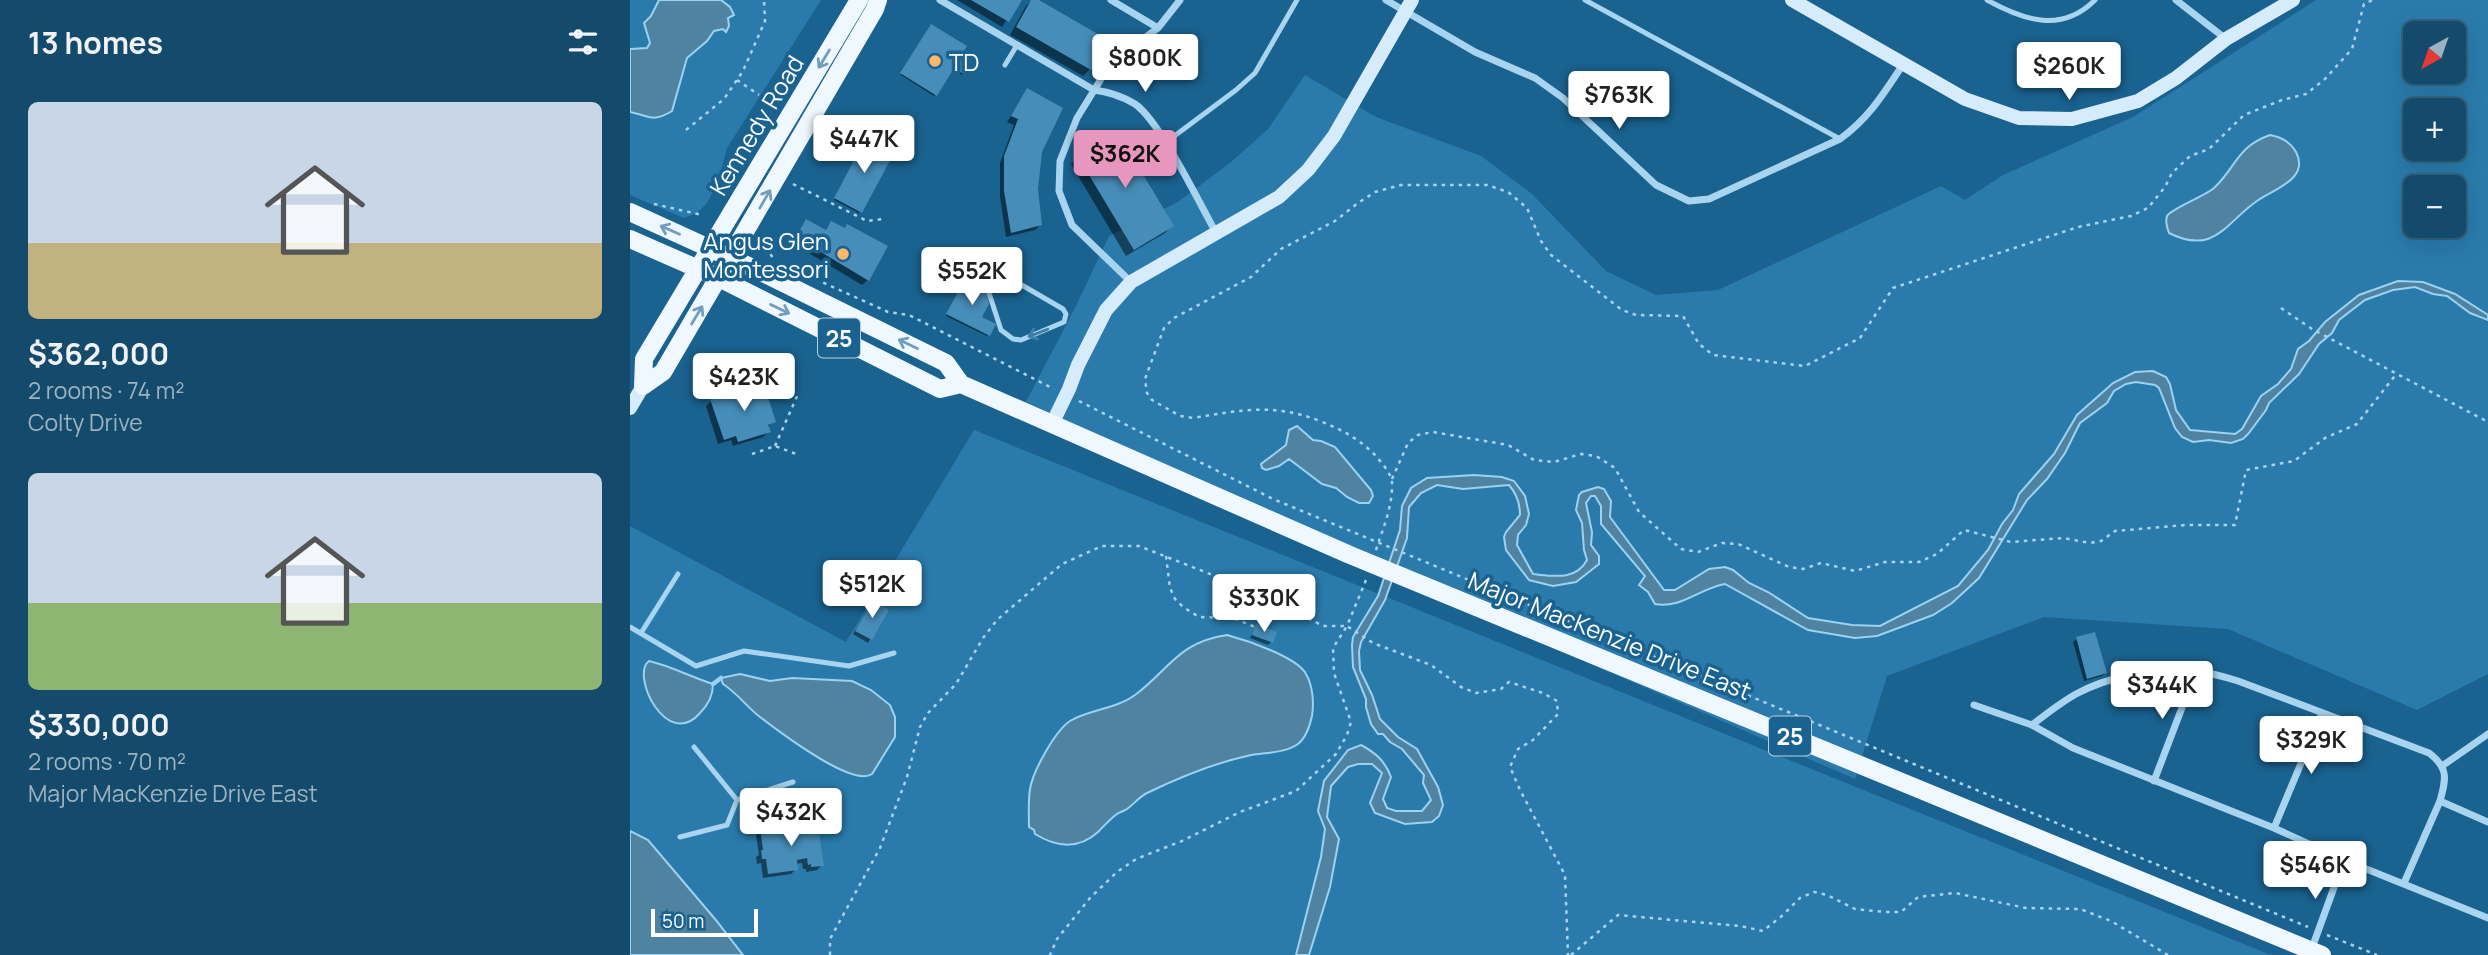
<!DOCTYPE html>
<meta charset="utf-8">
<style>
body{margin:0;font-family:Manrope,sans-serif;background:#215474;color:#f1f3f6;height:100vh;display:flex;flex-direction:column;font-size:26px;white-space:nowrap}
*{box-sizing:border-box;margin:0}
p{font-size:23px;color:#9db3c2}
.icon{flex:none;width:38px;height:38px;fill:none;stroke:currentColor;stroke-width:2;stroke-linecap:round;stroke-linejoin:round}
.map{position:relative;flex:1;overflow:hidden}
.details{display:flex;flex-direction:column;background:#144a6c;width:630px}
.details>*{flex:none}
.needle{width:46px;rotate:220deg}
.tools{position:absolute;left:1773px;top:21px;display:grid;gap:14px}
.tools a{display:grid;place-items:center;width:63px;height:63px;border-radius:10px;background:#144a6c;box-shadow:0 7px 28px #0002,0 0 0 2px #33627f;font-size:35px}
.scale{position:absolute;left:21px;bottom:18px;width:107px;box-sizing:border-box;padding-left:7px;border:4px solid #fff;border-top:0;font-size:19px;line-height:24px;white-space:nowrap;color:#fff;-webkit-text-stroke:5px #1a6290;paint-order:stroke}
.price{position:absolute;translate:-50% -60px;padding:0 16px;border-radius:7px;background:#fff;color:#222;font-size:23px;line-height:46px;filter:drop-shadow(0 2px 4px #0008)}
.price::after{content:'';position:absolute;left:50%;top:42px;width:21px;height:16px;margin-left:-10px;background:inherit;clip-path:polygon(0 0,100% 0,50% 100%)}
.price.active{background:#e797bd;color:#111}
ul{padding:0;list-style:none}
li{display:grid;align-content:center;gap:14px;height:371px;padding:0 28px}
li span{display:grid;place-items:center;height:217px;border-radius:10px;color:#555}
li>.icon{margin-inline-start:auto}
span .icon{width:126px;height:126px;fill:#fffc;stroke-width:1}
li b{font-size:30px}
h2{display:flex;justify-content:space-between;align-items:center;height:84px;padding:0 28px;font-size:30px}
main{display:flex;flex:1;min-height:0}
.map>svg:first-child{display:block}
</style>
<main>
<section class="details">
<h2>13 homes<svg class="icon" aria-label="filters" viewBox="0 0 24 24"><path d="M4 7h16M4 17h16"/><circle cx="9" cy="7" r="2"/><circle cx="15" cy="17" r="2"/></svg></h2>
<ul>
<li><span style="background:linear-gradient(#c9d6e8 65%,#c2b280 0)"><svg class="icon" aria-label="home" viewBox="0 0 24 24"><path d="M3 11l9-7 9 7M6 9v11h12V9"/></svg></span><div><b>$362,000</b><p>2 rooms · 74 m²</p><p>Colty Drive</p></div></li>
<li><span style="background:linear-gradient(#c9d6e8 60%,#8fb573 0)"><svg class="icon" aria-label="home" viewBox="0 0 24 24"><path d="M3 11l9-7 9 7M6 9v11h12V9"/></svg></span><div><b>$330,000</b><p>2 rooms · 70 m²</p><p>Major MacKenzie Drive East</p></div></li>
</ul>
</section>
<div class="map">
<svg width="1858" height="955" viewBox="0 0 1858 955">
<rect width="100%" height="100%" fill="#1a6290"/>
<!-- green -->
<path fill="#2a7bac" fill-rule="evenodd" d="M0,0H191L97,148L88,182L77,203L67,213L54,218L0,195Z
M1686,0H1858V674L1787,710L1598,629L1414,617L1257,676L1225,779L389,415L446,306L479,236L548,202L601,162L638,129L675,75L746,117L851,156L902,194L976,271L1026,295L1088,290L1311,186L1335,200L1373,175L1503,117ZM1785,33H1824V72H1785ZM1785,110H1824V149H1785ZM1785,187H1824V226H1785Z
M344,430L1641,955H0V526L216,642Z"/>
<!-- water -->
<path fill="#5082a2" stroke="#9bd2f1" stroke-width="2" d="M29,0H91L100,7L104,15L98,18L99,26L96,32L93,29L84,31L77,41L57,58L42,111C22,123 21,116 0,112V49L17,48L20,43L14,23L21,16Z
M1640,135C1651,137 1660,141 1666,152C1680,179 1644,189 1627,201C1596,222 1585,256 1539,233C1537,228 1535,222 1537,216C1541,209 1575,196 1584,188C1606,168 1606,147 1640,135Z
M1768,281L1793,282L1825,294L1858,315V320L1840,313L1817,296L1803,294L1785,287L1763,290L1735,300L1709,320L1702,333L1689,344L1669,374L1639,403L1636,410L1618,434L1613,439L1601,443L1579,440L1563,442L1552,437L1545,428L1529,388L1525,385L1506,382L1496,384L1484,391L1477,403L1450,423L1435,453L1417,479L1397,500L1349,578L1322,603L1303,615L1247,636L1225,638L1178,630L1095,584C1070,588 1051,609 1025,604L1018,592L1009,585L1015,576L971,524V506L965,496H961L956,503L962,532L961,545L969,556V564L946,582L923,586L899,580L876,550L874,537L876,532L890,515C890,503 887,494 879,485L833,489L807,485L791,493L779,507L777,538L755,600L731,642L729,651L730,670L742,695L750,719L768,737L787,749L808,787L813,805L809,816L802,822L775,824L745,813L740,803L752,773L742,764H728L718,767L701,786L697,817L709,839L700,887L679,955H666L691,857L695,829L688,811L694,781L718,750L731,745C746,753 755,761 761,777L753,799L757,808L766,811H792L801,800L793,783L794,775L772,749L760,742L753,734H748L741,724L736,707V699L723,667L722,645L723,637L748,596L770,530L772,506L781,488L797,478L844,475L872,477L884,481L895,496L899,514L896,525L888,535L887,545L903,574C923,576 946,581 957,560L954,550L952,523L946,510L949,495L952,492L968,487L974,489L981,501L980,517L1034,590H1045L1079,569L1095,567L1103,570L1119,583L1138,592L1178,618L1222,625L1250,626L1328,586L1358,550L1372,524L1383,510L1389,494L1424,454L1447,415L1483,383L1505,372L1523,371L1536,377L1540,384L1546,410L1560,430L1605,434L1612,429L1631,396L1648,384L1661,369L1668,349L1679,341L1695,322L1729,295Z
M667,426L683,440L691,441L705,447L741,490L743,496L739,503H729L717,497L706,488L692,484L659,459L649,466L636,470L632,468L631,464L656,445L659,430Z
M597,635C616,640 667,657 676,674C683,686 684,703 682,716C680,725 677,737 668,744C654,754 633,752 617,756C585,763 546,779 517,793C509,797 504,804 497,809C494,811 490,812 487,814C480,819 474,826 468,832C448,850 426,847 405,834L404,830L399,827C399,814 398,801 400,789C403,771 425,731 440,721C458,710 486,709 505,695C539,670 548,642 597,635Z
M19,661C41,666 61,677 83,684C83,695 78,705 70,713C37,751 0,675 19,661Z
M110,674L140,681L162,678L222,681L241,690L260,705L265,717V737L242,774C223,788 147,730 130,717C117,707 107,693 93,684L91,678Z
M0,831L18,840L85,919L113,955H0Z"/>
<!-- shadow -->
<path fill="#0007" d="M327,0H390L372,27Z
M402,0H405L460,69L453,76L380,35L396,6Z
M301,26L327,60L338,67L332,75L322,68L304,96L271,75Z
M398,90L411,224L405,230L376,237L370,197V163L384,125L377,122Z
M487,134L542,225L535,233L496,256L441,164L448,157Z
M235,141L230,212L229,213L204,200Z
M176,221L195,231L201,223L238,280L232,285L162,243Z
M335,282L350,318L364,325L357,336L316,316Z
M81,401L144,421L137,427L139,431L133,437L103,446L101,440L88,444L76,406Z
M239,606L257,611L238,643L223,634Z
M627,626L641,642L638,645L620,638Z
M1447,639L1475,673L1472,676L1454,681L1443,642Z
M131,830L148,832L192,865L187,870L176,872V869H173L172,863L165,864L166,869L161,874L133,878L131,863L127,864L126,857L129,855L126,835Z"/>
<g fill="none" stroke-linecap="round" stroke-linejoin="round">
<!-- stream -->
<path stroke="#9bd2f1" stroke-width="4.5" d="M83,684L91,678"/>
</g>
<!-- building -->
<path fill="#478db9" d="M341,0H392L379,22Z
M401,0H409L478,40L461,70L386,27Z
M301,24L337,46L329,59L340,66L335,75L324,68L307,96L270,73Z
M397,88L433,108L412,152L408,189L412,225L381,233L374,191V156L388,119L381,116Z
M487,131L544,226L504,250L447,155Z
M236,138L264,153L232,213L204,198Z
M176,219L196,230L201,221L215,228L217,224L258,246L239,281L166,237Z
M335,279L356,289L359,304L352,317L366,324L360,336L316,314Z
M133,382L146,422L138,425L141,432L108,442L106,436L94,440L80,399Z
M242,601L259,610L242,640L225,631Z
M626,624L647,632L643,643L622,635Z
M1465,632L1477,673L1457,679L1446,637Z
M149,825V830L188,825L194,866L181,867V864L178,865L177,858L167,860L168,870L138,874L136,859H132L131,850H133L130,828Z"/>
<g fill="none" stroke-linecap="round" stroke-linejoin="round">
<!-- path -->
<path stroke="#a8d4ef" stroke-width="2.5" stroke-dasharray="3.5 5" stroke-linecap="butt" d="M107,80L129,95
M56,130L94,99L113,71L135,21L134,0
M163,184L237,221L253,219
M24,204L72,215
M131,240L145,261
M170,272L258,312L279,315L424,389
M1651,308L1682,329L1858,422
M449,401L643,499L1678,927
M145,446L168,394
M122,454L145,446L166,454
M762,479L778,443L788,435L803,432L878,445L904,460L924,462L951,454L966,456L985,468L1009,512L1051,549L1068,552L1092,543L1108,544L1159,567L1173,569L1191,563L1225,571L1255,562H1289L1307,554L1334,530L1381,542L1433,538L1460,543L1471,541L1485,531L1556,525H1605L1616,470L1664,461L1695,438L1727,424L1767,373
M746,550C753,528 763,506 762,482C761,473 751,462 745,455C728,438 712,430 690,421C643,403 612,410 563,418L550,416L522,400L517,393L515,379L534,328L544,318L621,277L651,249L705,221L728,203L745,192L771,185H857L878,192L897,208L911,241L921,255L992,310L1006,315L1053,316L1069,344L1083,355L1175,366L1230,338L1263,288L1448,227L1501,216L1518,208L1535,187L1542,173L1560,156L1579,149L1614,115L1652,100L1676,94L1695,79L1722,49L1734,4L1743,0
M536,556L540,588L545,599L553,607L569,617L603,618L625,627
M736,580L717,626L743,643L801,665L831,687L846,693L871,689L879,682L913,693L927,701L928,714L903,740L888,749L880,767L890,790L935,875L938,955
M1697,935L1747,955
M200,955V939L250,848L277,777L290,727L298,713L326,684L353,638L367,620L432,564L472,546H509L636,596L693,626H717L703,648L704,673L721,722L717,735L706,754L666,791L610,812L552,841L506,859L487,872L460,898L427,939L420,955
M941,955L988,915L1110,926L1133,931L1153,915L1170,898L1184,892L1197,895L1225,909L1255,912H1271L1288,897L1325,893L1396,908L1450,909L1481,921L1538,955"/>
<!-- lane -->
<path stroke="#a8d4ef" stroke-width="5" d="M955,0L1210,139
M1357,0C1395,21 1432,33 1465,0
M375,65L387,45
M535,143L606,90L625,73L667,0
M349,262L371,330L383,339L391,340L434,322L436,314L433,309L390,284
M0,627L66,666L114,651L219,666L264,653
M11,633L48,574
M64,747L107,800
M50,837L97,825L107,800L163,782"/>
<!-- street -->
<path stroke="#a8d4ef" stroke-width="7" d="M310,0L464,90C479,92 492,96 505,104C529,120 569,202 585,231
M481,0L528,28
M756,0L845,52L905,78L933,98L1026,185L1059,201L1079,199L1210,139C1240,117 1254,93 1274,63
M1546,0L1596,39
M501,282L442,225L429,191L430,161L447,118L476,71L498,50L528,28L550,0
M1344,705L1402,725L1443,748L1644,828L1714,860L1858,918
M1402,725C1416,714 1430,703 1446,694C1475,678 1527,666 1560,670C1577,672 1592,676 1608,681L1799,753C1819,768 1816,779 1810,801
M1812,766L1858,734
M1524,781L1566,671
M1644,828L1692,713
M1774,883L1810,801L1858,822
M1682,948L1714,860"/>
<!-- secondary -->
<path stroke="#d6ecfa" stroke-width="14" d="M1162,0L1335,99L1389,118L1442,119L1508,101L1546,78L1596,39L1663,0
M0,408L13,386
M422,424L439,389L448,365L476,310L501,282L649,197L678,170L704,136L782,0"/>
<!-- primary -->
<path stroke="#f0f8ff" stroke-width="18" d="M0,212L125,269L316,363L331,384L720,555L1692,955
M0,239L89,278L310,389L331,384
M13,386L33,372L245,9L248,0
M13,386L14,359L229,0"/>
</g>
<!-- one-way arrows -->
<defs><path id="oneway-shaft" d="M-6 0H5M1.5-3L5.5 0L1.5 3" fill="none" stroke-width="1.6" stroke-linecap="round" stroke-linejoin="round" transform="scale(1.75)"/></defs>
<g stroke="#709ebc">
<use href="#oneway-shaft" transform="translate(194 59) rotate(121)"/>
<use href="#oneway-shaft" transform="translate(135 199) rotate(-60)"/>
<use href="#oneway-shaft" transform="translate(40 230) rotate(-156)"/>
<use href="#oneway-shaft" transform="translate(150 309) rotate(26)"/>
<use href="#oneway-shaft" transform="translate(67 315) rotate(-59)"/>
<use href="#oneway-shaft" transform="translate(278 344) rotate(-154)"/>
</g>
<use stroke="#3e7ea8" href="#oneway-shaft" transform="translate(408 333) rotate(159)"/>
<!-- markers -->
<g fill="#ffb866" stroke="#1a6290" stroke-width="2.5">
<circle cx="305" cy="61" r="7"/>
<circle cx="213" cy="254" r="7"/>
</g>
<g text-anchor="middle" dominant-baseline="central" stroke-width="7" stroke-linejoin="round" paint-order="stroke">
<!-- shield labels -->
<g fill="#1a6290" stroke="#bad0de" stroke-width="2">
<rect x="188" y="318.5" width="42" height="39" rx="5"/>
<rect x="1139" y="716.5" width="42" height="39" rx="5"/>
</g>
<g font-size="23" font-weight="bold" fill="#fff">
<text x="209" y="338">25</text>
<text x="1160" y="736">25</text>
</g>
<!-- poi labels -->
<g font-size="24" fill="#fff" stroke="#1a6290" text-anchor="start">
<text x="319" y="61">TD</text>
<text x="199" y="240" text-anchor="end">Angus Glen<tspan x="199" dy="28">Montessori</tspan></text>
</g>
<!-- street labels -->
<g font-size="24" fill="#fff" stroke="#1a6290">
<text transform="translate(126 125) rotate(-59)">Kennedy Road</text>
<text transform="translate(980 635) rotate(22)">Major MacKenzie Drive East</text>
</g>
</g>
</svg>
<div class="tools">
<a><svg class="needle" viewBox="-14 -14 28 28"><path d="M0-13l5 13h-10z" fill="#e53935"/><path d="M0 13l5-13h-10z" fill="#9db3c2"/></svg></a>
<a>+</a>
<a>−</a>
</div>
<div class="scale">50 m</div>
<b class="price" style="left:515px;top:94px">$800K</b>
<b class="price" style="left:1439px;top:102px">$260K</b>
<b class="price" style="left:989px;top:131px">$763K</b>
<b class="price" style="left:234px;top:175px">$447K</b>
<b class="price active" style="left:495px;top:190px">$362K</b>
<b class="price" style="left:342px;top:307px">$552K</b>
<b class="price" style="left:114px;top:413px">$423K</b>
<b class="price" style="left:242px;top:620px">$512K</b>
<b class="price" style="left:634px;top:634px">$330K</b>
<b class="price" style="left:1532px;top:721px">$344K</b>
<b class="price" style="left:1681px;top:776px">$329K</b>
<b class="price" style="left:161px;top:848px">$432K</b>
<b class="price" style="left:1685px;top:901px">$546K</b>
</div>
</main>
